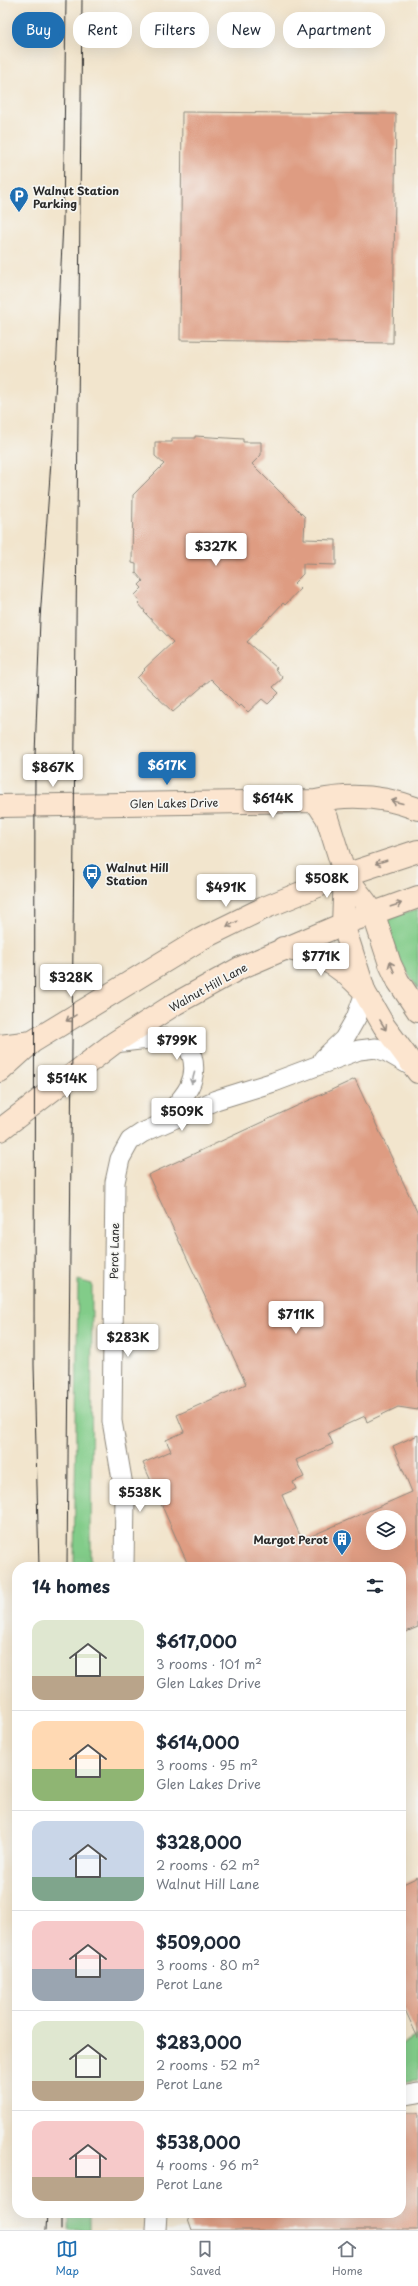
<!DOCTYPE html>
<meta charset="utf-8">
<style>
body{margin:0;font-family:"Playpen Sans",sans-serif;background:#f6f6f7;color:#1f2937;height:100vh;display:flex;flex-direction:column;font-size:15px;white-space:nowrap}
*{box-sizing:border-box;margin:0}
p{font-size:13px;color:#747a83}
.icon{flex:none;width:22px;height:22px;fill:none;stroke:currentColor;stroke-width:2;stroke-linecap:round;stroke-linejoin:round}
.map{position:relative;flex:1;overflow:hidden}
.details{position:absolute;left:12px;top:1562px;width:394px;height:656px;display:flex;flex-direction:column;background:#fff;border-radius:16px;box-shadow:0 4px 16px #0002}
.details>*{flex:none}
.hud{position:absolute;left:12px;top:12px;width:394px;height:36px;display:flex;gap:8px}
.buttons{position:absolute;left:366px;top:1510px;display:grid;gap:8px}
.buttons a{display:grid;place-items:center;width:40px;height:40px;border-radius:50%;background:#fff;box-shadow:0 4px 16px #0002;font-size:20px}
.price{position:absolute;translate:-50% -34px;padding:0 9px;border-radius:4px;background:#fff;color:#222;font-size:13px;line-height:26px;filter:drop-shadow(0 1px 2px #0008)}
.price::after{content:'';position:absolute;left:50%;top:24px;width:12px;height:9px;margin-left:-6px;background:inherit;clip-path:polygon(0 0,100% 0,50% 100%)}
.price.selected{background:#1f6fb2;color:#fff}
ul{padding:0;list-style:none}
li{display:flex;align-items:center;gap:12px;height:100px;padding:0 20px}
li+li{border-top:1px solid #e0e1e3}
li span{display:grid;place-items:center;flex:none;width:112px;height:80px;border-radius:12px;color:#555}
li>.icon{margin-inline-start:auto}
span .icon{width:48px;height:48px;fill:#fffc;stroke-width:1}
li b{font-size:17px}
h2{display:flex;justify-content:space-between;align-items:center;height:48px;padding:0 20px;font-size:17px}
.pill{padding:0 14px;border-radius:16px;background:#fff;box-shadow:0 4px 16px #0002;font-size:14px;line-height:36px}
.pill.selected{background:#1f6fb2;color:#fff}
.dock{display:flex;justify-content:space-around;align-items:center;height:56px;border-top:1px solid #e0e1e3;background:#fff;font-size:11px;color:#747a83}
.dock a{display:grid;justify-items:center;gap:2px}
.dock .selected{color:#1f6fb2}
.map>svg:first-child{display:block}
</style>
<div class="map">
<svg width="418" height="2230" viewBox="0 0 418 2230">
<rect width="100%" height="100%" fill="#f6f6f2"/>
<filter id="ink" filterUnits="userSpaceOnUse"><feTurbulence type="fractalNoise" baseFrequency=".025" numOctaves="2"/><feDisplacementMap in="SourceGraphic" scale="8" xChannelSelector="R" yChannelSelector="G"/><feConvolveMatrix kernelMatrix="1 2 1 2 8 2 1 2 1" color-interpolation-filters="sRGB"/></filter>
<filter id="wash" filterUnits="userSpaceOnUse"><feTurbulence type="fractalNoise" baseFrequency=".012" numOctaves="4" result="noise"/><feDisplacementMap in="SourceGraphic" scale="16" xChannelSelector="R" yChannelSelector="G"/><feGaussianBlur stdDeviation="0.9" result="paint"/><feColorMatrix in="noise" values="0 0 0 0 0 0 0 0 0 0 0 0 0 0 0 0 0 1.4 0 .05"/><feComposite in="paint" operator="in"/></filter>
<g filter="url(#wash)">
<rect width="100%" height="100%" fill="#f2e5cd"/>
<!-- green -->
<path fill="#82cc89" stroke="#567c5a" d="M418,909V989L399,960L384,918Z
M78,1280L92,1284L91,1567H74Z
M418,2036V2080L401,2082V2044Z
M69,2213H90V2230H69Z"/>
<g id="blocks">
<!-- building -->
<path fill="#de9c82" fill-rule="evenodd" d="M182,112L396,114L393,343L180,340Z
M195,436L243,439V442H261V455L252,464L305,517L304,539L336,540V565L303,564V574L294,583L300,589L285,605L283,603L247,642L277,668L275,669L283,678L273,687L279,693L268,704L262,699L248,712L241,705L239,707L211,679L173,712L137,678L145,670L144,669L173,642L144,612L145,611L138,603L140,601L135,595L142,588L139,585L143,581L136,573V564L132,563L133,495L164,464L155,456V442H172V438H195Z
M355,1079L418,1214V1410L398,1407L367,1422L365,1416L328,1433L333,1444L296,1460L304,1477L293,1482L296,1489L282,1495L302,1540L412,1492L393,1446L418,1435V1627L401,1634V1567H189L143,1463L171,1451L166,1440L184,1432L177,1415L246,1384L148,1175ZM373,1517H399V1543H373Z
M418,1877V2038L401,2001V1885Z
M402,2113H418V2230H192L186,2213H401Z"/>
</g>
</g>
<g filter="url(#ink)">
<use href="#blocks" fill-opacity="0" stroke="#8e887c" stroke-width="1"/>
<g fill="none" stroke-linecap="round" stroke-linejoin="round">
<!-- street casing -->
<g stroke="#8e887c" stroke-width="21">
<path id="street" d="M114,1043C130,1042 159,1035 175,1040C183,1042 189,1048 192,1056C200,1085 179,1101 162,1121
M323,1059L344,1039L356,1018L365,993
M124,1567L125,1497L112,1421L115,1182L120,1159L130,1141L142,1133L216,1100L274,1082L359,1050L376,1048L387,1052L413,1067
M401,2096L418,2093
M156,2230L157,2213"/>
</g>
<!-- secondary casing -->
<g stroke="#8e887c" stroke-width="24">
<path id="secondary" d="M316,801L327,818L345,875L373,912L390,964L398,981L418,1011
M0,806L316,801C352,793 384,796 418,809
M345,875L343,924L365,993L384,1026L418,1072
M283,948C321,955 336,962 363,990
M0,1046L32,1042
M0,1071L32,1042L201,939L264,908L345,875L418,851
M0,1130L114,1043L175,1004L240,968L343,924L418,897"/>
</g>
<!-- street -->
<use href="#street" stroke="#fff" stroke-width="19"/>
<!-- secondary -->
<use href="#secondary" stroke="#fce5cf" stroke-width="22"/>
<!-- tram -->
<path stroke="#2b2b2b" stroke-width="1" d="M39,1567L34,1365L35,755L40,619L54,418L63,222L66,0
M67,1567L82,0
M46,2230L47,2213
M61,2230V2213"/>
</g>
<!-- one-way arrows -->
<defs><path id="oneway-shaft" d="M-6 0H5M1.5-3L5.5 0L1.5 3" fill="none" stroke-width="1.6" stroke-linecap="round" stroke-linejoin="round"/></defs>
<g stroke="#94887d">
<use href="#oneway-shaft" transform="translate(397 802) rotate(-166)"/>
<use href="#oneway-shaft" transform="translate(381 862) rotate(162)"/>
<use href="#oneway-shaft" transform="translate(396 905) rotate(-18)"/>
<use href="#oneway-shaft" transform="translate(232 924) rotate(154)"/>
<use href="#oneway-shaft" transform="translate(392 967) rotate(-113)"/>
<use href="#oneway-shaft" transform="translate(71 1018) rotate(148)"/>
<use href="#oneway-shaft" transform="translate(383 1025) rotate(59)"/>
</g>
<use stroke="#a0a0a0" href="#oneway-shaft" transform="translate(193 1078) rotate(105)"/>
</g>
<!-- icons -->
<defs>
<g id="parking-pin" transform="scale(1)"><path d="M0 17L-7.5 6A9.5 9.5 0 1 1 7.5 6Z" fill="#1f6fb2" stroke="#f6f6f2"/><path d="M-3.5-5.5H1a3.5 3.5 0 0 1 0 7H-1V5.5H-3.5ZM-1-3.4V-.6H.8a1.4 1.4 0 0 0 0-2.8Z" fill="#fff"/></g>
<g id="bus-pin" transform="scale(1)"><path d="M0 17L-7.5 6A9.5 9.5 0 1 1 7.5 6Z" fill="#1f6fb2" stroke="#f6f6f2"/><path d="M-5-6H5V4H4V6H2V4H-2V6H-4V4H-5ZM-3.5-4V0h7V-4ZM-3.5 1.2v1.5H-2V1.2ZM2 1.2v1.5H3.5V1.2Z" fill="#fff"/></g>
<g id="building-pin" transform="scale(1)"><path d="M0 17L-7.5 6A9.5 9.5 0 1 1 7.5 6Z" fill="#1f6fb2" stroke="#f6f6f2"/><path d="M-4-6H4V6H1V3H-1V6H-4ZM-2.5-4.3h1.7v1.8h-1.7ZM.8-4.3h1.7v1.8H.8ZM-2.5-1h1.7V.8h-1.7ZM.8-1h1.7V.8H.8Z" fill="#fff"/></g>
</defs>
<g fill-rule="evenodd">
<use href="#parking-pin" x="19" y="196"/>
<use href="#bus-pin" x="92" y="873"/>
<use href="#building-pin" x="342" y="1539"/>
</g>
<g text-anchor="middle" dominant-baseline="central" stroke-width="3.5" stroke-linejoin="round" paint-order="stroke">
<!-- poi labels -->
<g font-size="11" font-weight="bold" fill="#2b2b2b" stroke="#f6f6f2" text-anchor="start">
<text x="33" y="190">Walnut Station<tspan x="33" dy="13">Parking</tspan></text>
<text x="106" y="867">Walnut Hill<tspan x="106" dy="13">Station</tspan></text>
<text x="328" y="1539" text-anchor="end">Margot Perot</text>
</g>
<!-- street labels -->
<g font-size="11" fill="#2b2b2b" stroke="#f6f6f2">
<text transform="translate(174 803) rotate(-1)">Glen Lakes Drive</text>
<text transform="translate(208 987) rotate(-29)">Walnut Hill Lane</text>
<text transform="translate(114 1251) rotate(-89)">Perot Lane</text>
</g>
</g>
</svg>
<div class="buttons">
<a><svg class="icon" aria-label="layers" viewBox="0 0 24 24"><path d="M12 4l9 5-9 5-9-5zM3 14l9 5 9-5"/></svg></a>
</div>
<b class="price" style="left:216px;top:567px">$327K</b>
<b class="price selected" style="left:167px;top:786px">$617K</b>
<b class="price" style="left:53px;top:788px">$867K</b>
<b class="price" style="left:273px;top:819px">$614K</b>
<b class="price" style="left:327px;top:899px">$508K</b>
<b class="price" style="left:226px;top:908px">$491K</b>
<b class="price" style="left:321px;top:977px">$771K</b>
<b class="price" style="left:71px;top:998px">$328K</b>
<b class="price" style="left:177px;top:1061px">$799K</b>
<b class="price" style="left:67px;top:1099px">$514K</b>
<b class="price" style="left:182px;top:1132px">$509K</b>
<b class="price" style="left:296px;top:1335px">$711K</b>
<b class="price" style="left:128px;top:1358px">$283K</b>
<b class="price" style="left:140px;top:1513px">$538K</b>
<div class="hud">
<a class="pill selected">Buy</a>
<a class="pill">Rent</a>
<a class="pill">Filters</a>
<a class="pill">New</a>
<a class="pill">Apartment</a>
</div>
<section class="details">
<h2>14 homes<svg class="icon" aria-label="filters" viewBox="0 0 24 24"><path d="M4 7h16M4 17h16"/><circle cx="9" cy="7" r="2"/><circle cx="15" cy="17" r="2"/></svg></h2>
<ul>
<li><span style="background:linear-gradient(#dfe7d0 70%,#b9a48a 0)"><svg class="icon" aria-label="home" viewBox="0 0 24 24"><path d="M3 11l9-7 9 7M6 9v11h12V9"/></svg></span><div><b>$617,000</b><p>3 rooms · 101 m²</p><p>Glen Lakes Drive</p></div></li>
<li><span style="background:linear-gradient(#ffd9b3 60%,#8fb573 0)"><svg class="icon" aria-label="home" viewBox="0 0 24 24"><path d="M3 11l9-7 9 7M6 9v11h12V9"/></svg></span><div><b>$614,000</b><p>3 rooms · 95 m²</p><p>Glen Lakes Drive</p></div></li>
<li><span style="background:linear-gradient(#c9d6e8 70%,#7fa58c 0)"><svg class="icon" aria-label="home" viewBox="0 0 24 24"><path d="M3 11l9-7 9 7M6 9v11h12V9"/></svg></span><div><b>$328,000</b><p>2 rooms · 62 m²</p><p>Walnut Hill Lane</p></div></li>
<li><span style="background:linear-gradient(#f6c9c9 60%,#9aa5b1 0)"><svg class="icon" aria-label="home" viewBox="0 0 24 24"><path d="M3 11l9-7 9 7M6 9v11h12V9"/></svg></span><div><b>$509,000</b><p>3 rooms · 80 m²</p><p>Perot Lane</p></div></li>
<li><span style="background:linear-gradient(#dfe7d0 75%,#b9a48a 0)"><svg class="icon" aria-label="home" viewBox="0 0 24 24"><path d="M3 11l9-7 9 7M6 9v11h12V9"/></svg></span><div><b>$283,000</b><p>2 rooms · 52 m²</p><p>Perot Lane</p></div></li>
<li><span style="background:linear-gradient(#f6c9c9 70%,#b9a48a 0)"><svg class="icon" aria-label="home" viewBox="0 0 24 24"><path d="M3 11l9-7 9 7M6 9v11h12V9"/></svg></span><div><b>$538,000</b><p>4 rooms · 96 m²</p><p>Perot Lane</p></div></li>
</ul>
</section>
</div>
<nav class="dock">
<a class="selected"><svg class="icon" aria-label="map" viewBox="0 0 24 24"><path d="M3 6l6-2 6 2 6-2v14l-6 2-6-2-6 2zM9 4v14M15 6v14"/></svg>Map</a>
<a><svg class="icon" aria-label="saved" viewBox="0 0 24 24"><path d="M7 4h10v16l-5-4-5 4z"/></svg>Saved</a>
<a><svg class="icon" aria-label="home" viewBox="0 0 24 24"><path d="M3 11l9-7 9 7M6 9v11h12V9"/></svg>Home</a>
</nav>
